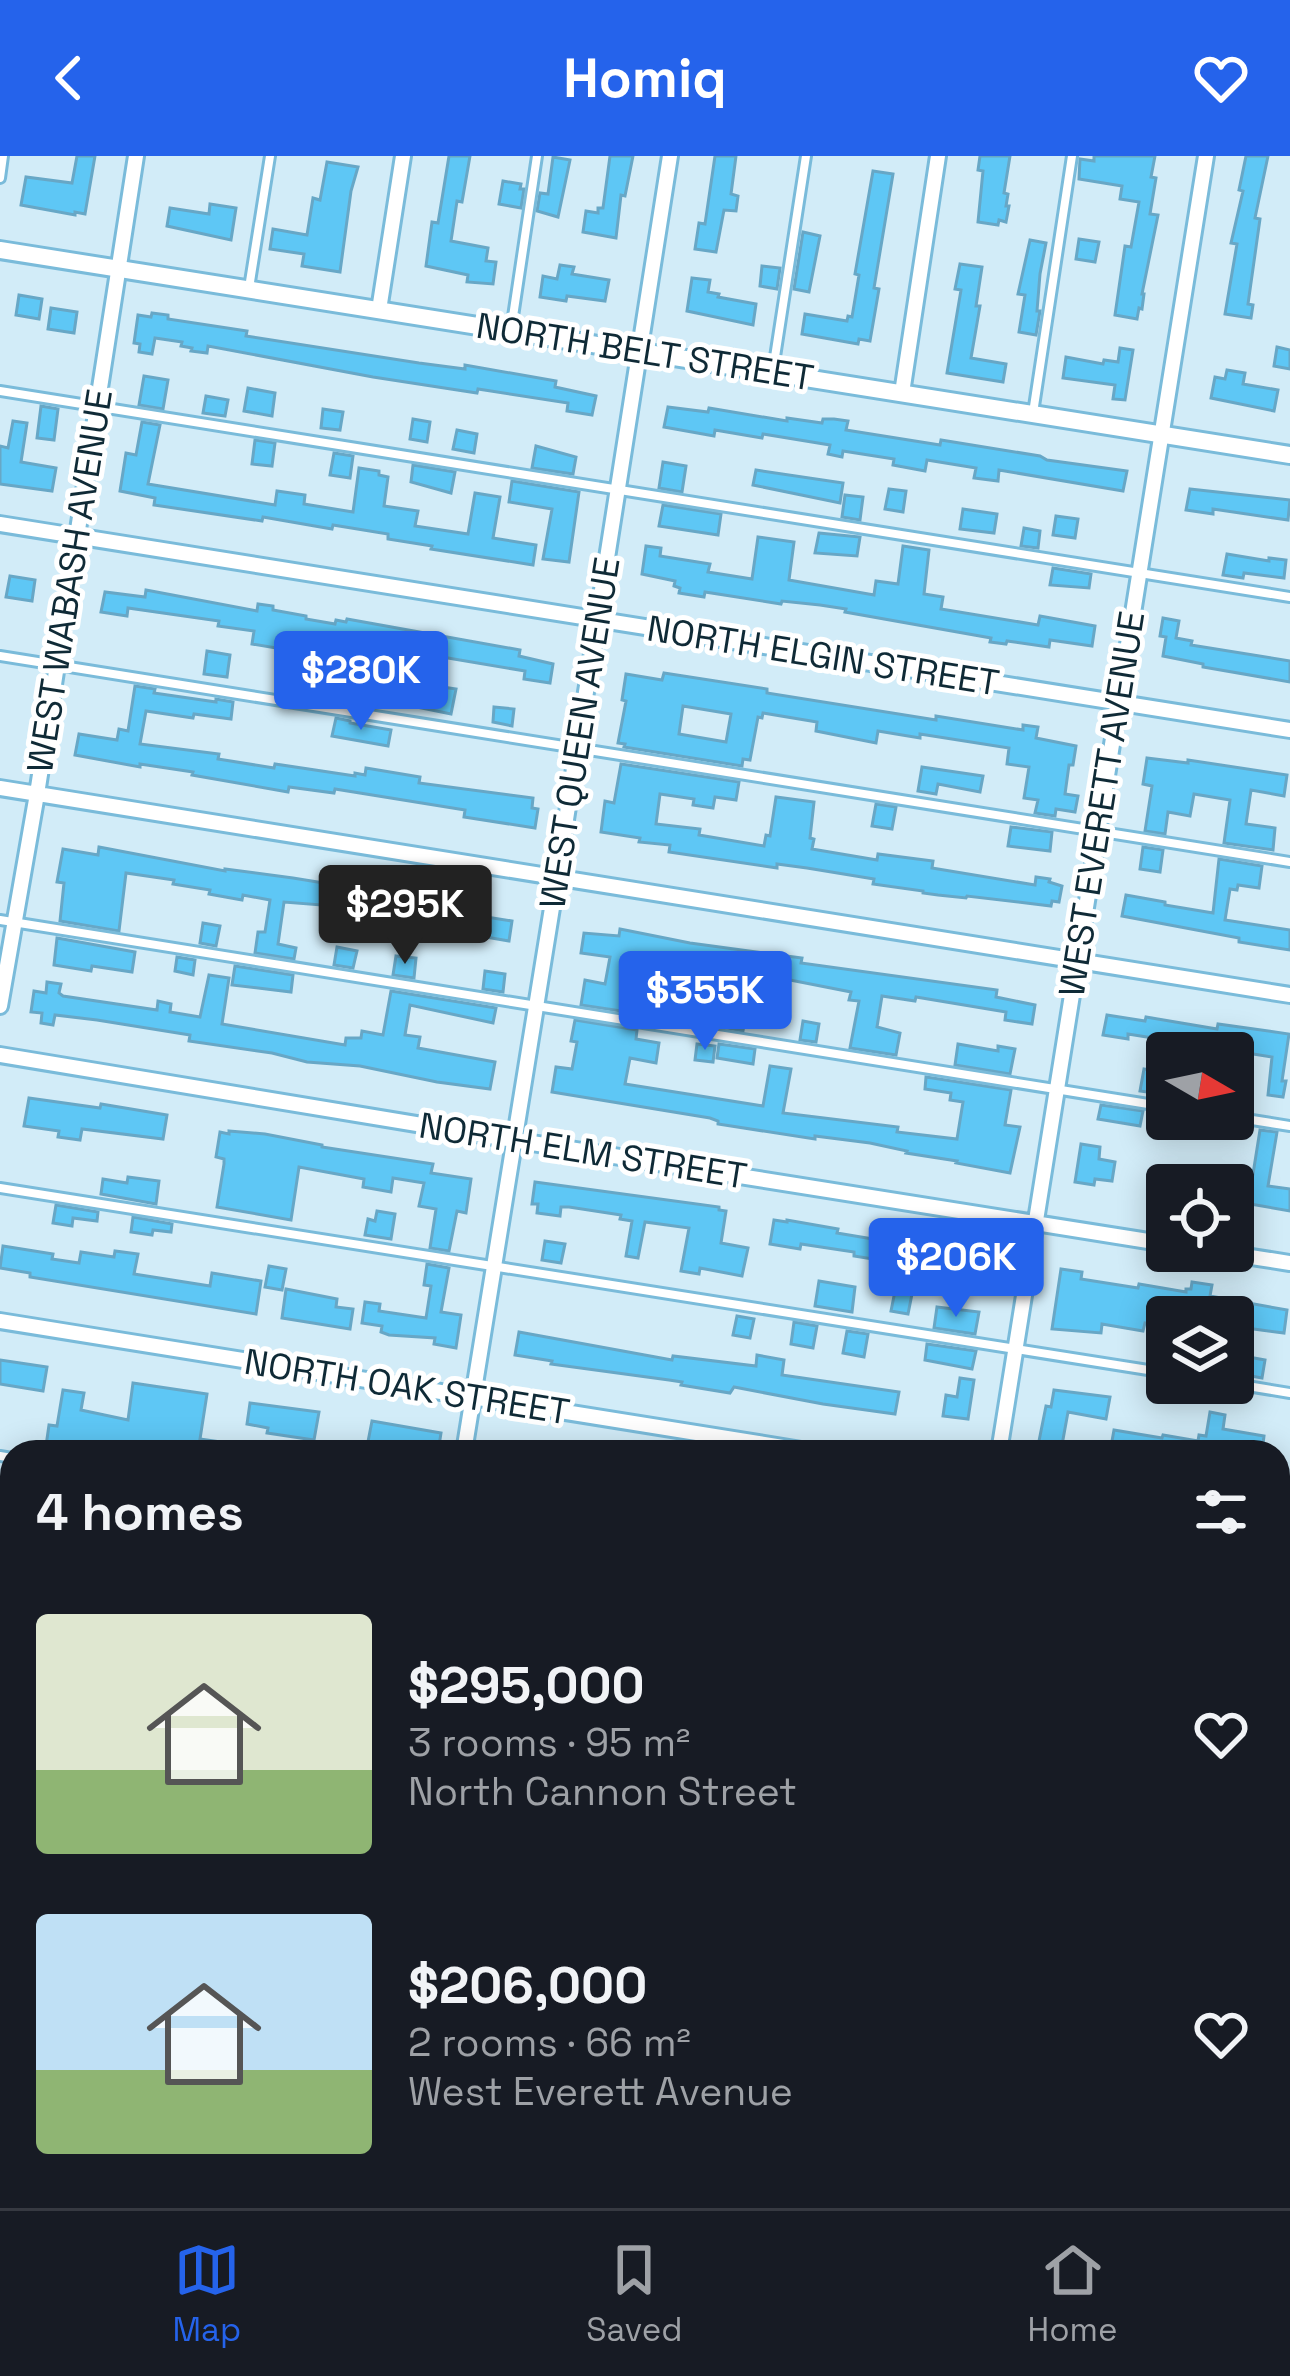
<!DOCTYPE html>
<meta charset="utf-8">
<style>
body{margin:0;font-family:"Space Grotesk",sans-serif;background:#20242c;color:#f1f3f6;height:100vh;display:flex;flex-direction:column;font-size:45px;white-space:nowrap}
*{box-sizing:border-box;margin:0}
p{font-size:39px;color:#9ea1a6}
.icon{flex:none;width:66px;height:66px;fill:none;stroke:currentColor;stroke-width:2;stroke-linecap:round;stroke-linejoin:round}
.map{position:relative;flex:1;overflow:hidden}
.details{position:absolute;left:0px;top:1284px;width:1290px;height:768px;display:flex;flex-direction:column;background:#171b24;border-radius:36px 36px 0 0;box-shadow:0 6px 30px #0003}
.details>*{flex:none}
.needle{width:78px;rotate:99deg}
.buttons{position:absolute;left:1146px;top:876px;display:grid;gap:24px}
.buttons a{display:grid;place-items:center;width:108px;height:108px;border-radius:12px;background:#171b24;box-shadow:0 6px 30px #0003;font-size:60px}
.price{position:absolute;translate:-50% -102px;padding:0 27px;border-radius:12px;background:#2563eb;color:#fff;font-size:39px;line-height:78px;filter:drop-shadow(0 3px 6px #0008)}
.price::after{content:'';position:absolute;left:50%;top:72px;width:36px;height:27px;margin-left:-18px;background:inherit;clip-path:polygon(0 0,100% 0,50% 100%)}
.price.on{background:#222;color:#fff}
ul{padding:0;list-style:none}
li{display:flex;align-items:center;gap:36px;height:300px;padding:0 36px}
li span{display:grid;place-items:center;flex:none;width:336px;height:240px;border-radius:12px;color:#555}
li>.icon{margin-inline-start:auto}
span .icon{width:144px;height:144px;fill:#fffc;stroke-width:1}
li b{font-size:51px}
h2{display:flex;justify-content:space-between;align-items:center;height:144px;padding:0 36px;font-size:51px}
header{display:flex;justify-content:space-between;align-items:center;height:156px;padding:0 36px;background:#2563eb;color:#fff;font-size:54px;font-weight:600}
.menu{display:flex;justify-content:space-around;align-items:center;height:168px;border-top:3px solid #363941;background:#171b24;font-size:33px;color:#9ea1a6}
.menu a{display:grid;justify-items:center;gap:6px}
.menu .on{color:#2563eb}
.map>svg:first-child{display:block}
</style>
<header><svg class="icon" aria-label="back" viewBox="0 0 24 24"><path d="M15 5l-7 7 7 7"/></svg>Homiq<svg class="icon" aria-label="heart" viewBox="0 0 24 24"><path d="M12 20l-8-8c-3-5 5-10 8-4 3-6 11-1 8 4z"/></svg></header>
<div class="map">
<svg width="1290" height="2052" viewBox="0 0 1290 2052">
<rect width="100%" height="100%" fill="#d2ecf8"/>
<!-- building -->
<path fill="#5ec7f5" stroke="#67a7c6" stroke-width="3" fill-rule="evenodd" d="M77,0H95L85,58L75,56V59L21,49L26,21L72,27Z
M449,0H470L462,46L457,45L451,85L488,92L486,105L496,106L493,128L467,126L468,119L426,110L432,66L438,67Z
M610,0H633L625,40L621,39L616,82L583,76L586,55L598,57V52H603Z
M715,0H736L731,38L738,40L736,55L724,54L716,96L695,93L699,67L705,68Z
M980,0H1010L1004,37L1008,38L1006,50H1009L1006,66L999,64L998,69L978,66L983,15L978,14Z
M1094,0H1155L1151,21L1156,22L1150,58L1158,59L1142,138H1144L1142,153L1139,152L1137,163L1115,159L1125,90L1131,91L1139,46L1120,43L1122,30L1079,23L1080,3L1094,5Z
M1246,0H1268L1255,62L1260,63L1248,148L1253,149L1251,162L1225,158L1237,88L1231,87L1243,35L1239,34Z
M553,1L570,4L558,61L537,55L540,37L548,38Z
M327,6L358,11L351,35L340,116L302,110L304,98L270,93L273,73L307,79L313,42L320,44Z
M873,15L893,18L874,132L879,133L870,185L859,183L858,188L802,178L805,158L847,165L848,160L852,161L859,119L855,118Z
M503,25L521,28L520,33H524L521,52L499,48Z
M210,48L236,52L231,84L167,70L170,52L209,58Z
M803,76L820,80L809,136L794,133Z
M1079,83L1099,86L1095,106L1076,103Z
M1030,84L1046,87L1040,118L1037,155H1040L1036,179L1019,176L1025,139L1018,138Z
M960,108L982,111L976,150H980L971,202L1006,208L1003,226L947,217L961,134L955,133Z
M560,109L574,111L572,118L609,124L605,145L567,140L566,145L540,141L543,120L557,123Z
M762,110L780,112L777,133L760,130Z
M692,122L710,124L708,136L719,138L718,141L756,148L753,169L687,155Z
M19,139L42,143L39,163L16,159Z
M51,152L77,156L74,177L48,173Z
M152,157L168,159V163L247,175L246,180L419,207L465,213V209L556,225L555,231L596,240L592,259L567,255L568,247L478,233L477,237L373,221L208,190L207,197L191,195L192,192L181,190L182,186L155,182L152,198L139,196L140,188L134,187L138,159L151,161Z
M1277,191L1290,194V213L1274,210Z
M1120,192L1133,194L1125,244L1113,243L1115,229L1063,222L1066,201L1103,208L1104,204L1118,206Z
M1227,214L1245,217L1243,228L1278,234L1274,255L1211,242L1215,221L1225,223Z
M144,220L168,224L163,253L139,249Z
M248,232L275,237L272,260L244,255Z
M206,240L228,244L225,260L203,257Z
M41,250L58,253L54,284L37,282Z
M668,251L708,256L709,252L787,265V262L822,267L823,263H834L848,265L846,274L940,289L941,284L1040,300L1047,304L1127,315L1123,335L999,314L998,325L974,322L976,312L927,304L925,315L893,309L894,303L843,295L842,301L828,298L830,289L763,278L762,282L715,274L714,280L664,271Z
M323,253L343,256L340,274L321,272Z
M413,263L430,266L427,286L410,283Z
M13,265L27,267L21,306L56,312L52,335L0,328V290L8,292Z
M142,266L160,269L148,328L275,349L277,335L305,339L304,348L353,356L359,312L379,315V319L388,321L384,350L418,355L415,370L468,378L475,337L500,341L493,382L536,389L533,409L431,393L432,390L388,383V378L333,369L332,373L263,361L262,365L154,349L155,342L120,335L126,297L136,299Z
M457,274L477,278L474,297L453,293Z
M255,284L275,287L272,310L252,308Z
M536,290L576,301L573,318L532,312Z
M334,297L353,300L350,322L330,319Z
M663,306L686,310L682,336L659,332Z
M413,309L455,316L451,337L411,326Z
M756,314L843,327L840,347L753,329Z
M512,325L579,336L569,406L543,403L552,353L509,346Z
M889,333L906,335L903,356L885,353Z
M1190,333L1290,344L1288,364L1213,353V358L1186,354Z
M845,339L863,341L860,364L842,361Z
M663,349L721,358L718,379L659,370Z
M963,353L997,358L994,377L960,373Z
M1056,360L1078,363L1075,382L1053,379Z
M1024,372L1040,375L1038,392L1021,390Z
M819,377L860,381L857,400L815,397Z
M758,381L794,386L789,424L874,439L876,425L898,428L903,390L929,394L924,438L943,441L941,453L1038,469L1040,460L1095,470L1092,490L1050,484L1049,491L1007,485L1006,488L990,486L991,482L845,456L846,453L820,449L782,445L781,448L705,436L704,441L679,437L680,432L674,430L675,425L642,418L646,390L661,392L660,400L710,408L708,416L752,423Z
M1227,398L1269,405V402L1286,404L1284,422L1244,417L1243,422L1223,419Z
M1053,412L1091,418L1089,432L1050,429Z
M10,420L35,424L32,445L6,441Z
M146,434L257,455L258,448L273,450V454L306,460V463L335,468L336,464L346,466L347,463L520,494L519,500L553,508L550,527L524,523L525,515L442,501L436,530L456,533L451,558L412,550L421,499L321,482L320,486L308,484L306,497L252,488L254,475L218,470L219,465L128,452L127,460L101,456L105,436L145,441Z
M1163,462L1179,465L1176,482L1192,485L1191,489L1290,505V526L1203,511V508L1163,500L1166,481L1160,480Z
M207,495L230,499L227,521L204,518Z
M298,510L358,517L356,537L296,528Z
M664,517L767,533V537L936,564V560L1023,574V569L1038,571L1036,582L1076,590L1073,609H1069L1065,638L1078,640L1075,656L1056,653L1055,660L1035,657L1038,644L1024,642L1029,611L1007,608L1009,592L920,578V582L878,575L876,587L816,575L817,566L763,557L762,562L758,561L750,604L743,603L742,610L624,591L625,588L618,587L626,545L622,544L626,518L662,524ZM683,550L731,558L726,586L679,578Z
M135,530L155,533L154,537L216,546V543L233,546L231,563L194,558L193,562L146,555L140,588L219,598L218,603L274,612L275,608L355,620V617L365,619L366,612L420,621L419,627L533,642L532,652L538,653L535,672L464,661L465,654L335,633L334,637L289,631L288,636L192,619L193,616L140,608V611L75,599L79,578L117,584L119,573L128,575Z
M494,551L514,553L512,570L493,566Z
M336,562L350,565V567L391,574L388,590L332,580Z
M1147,602L1188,607V604L1287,619L1284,640L1251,634L1246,668L1275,672L1273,694L1224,687L1230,644L1194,638L1190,660L1168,656L1165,678L1145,675L1152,630L1143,628Z
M621,608L739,626L736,644L715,641L713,652L693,649L694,643L660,638L656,668L700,673L699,679L764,690L766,679L770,680L776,641L814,646L810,682L814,683L812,693L877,704L878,698L933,705L932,712L1035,729L1036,721L1050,723L1049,726L1062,730L1059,746L1052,745L1051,750L967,740L966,742L938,739L923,737V735L873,728L874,723L807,712L777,708V712L669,696L670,689L639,686L640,682L601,676L605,645L614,647Z
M922,611L983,620L980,636L938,628L936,638L918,635Z
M876,648L896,651L892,673L872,670Z
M1011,671L1052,676L1050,695L1008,690Z
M99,691L225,715V713L293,722L385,737L432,740V744L476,751L474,759L512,765L509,785L411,768V764L347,753L348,751L284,746L278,788L296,792L294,803L255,797L258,776H265L270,744L243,739L242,744L209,738L210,734L173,728L174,724L126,717L119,775L60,765L64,727L57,726L63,693L98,699Z
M1143,691L1163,694L1160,716L1140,713Z
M1219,703L1262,710L1259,732L1238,729L1237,734L1230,733L1225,764L1290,774V794L1239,786V782L1122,760L1126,739L1165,746V749L1213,757Z
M203,767L220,770L216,790L200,787Z
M620,773L690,787L802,802L801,807L997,834L996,841L1035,849L1032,868L1005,864L1006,856L916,841L915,845L882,840L877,871L900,877L896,899L850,892L859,845L849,844L851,836L724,811L723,815L646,802L644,809L633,807L628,840L644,843L641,858L581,849L585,824L605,828L610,801L581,797L584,777L619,780Z
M57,782L135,796L132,816L92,810L91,815L54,809Z
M337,791L357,795L353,812L334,809Z
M396,800L416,802L414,822L393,819Z
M177,801L195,804L193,819L175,815Z
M235,810L293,819L291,836L232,829Z
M485,815L505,818L503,836L483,833Z
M209,819L229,822L222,868L345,889L346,882H361L362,875L383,879L391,835L496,852L493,867L410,849L405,879L420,881L418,892L495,906L490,933L437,926L360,910L307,906L272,897L189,885L190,879L97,864L55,859L53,869L41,867L42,857L31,856L34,835L46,837L47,826L61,828L59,837L63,840L157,854L158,845L171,848L170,856L200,861Z
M699,841L721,845L718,860L696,857Z
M724,853L746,857L743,875L722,871Z
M1107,859L1145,865L1146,861L1217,873L1218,868L1289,878L1282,925H1286L1283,941L1268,939L1272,901L1128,878V883L1103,879Z
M575,864L637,874L636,883L659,887L656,907L630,902L625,928L763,950L770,910L791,913L783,957L898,971L897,976L957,983L963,946L950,944L951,937L925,933L926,921L1011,934L1005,969L1020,971L1010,1017L956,1007L957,1005L906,997L907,995L870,987L815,980V983L718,968V965L710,962L552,936L556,911L572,913L577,886L571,885Z
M803,865L819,868L816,886L800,884Z
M697,888L715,890L713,906L695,904Z
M719,888L755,893L753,908L717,902Z
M958,888L998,895V890L1015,893L1010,918L955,909Z
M1144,913L1165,916L1162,938L1140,935Z
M29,942L100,952L101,948L167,959L163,983L82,973L80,984L58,981L59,975L24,970Z
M1101,949L1143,955L1140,970L1098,963Z
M1200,963L1217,965L1215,981L1198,979Z
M1260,974L1277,976L1268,1030L1290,1033V1055L1233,1045L1235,1025L1242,1026L1243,1016L1253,1018Z
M229,975L265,978L322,989V991L433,1008L431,1017L471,1023L466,1057L457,1055L449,1095L430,1092L436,1053L419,1050L424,1027L393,1022L391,1036L363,1031L364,1023L299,1011L291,1064L217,1051L224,1008V1003L216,1001L220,976L229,978Z
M1081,988L1100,991L1099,1003L1115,1006L1112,1025L1095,1023L1094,1029L1075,1026Z
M128,1021L159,1025L156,1048L101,1038L103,1023L127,1027Z
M535,1026L719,1051V1054L726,1055L721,1087L748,1092L742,1120L700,1112L699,1118L681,1115L689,1072L645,1066L638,1102L626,1100L632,1065L620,1063L621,1059L569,1051H561L560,1060L537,1057L538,1048H532Z
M56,1049L98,1056L97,1065L73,1062L72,1070L53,1067Z
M377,1055L395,1058L391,1083L365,1079L368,1063L375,1065Z
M133,1061L172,1068L171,1076L153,1074L152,1079L131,1076Z
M774,1064L787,1066V1064L838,1073L837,1077L915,1090V1094L970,1103V1099L988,1102L999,1105L995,1130L929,1116V1112L854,1100V1096L801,1088L800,1093L770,1088Z
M545,1085L565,1088L561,1107L542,1104Z
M3,1090L53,1098L52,1103L79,1107L81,1096L114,1101L115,1095L138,1098L134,1118L210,1130L212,1117L261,1125L256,1158L30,1121V1117L0,1112Z
M427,1108L449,1112L441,1156L461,1159L456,1192L434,1188L435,1182L389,1179L381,1176L382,1170L362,1167L365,1146L380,1148L379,1155L426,1162L431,1130L424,1129Z
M269,1110L286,1113L282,1134L265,1131Z
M1061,1113L1082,1116L1081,1123L1138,1132L1139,1128L1186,1136V1133H1191L1192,1126L1212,1129L1210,1140L1287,1154L1284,1177L1246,1172L1240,1203H1233V1161L1165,1159L1163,1170L1145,1167L1143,1175L1102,1168L1101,1177L1052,1173Z
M819,1125L855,1131L852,1156L815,1150Z
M286,1133L337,1143L336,1151L353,1153L350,1173L282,1162Z
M895,1135L912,1138L908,1158L891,1155Z
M937,1151L979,1156L975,1178L934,1172Z
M737,1160L754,1163L750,1182L733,1179Z
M794,1166L817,1170L813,1192L791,1188Z
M847,1175L868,1178L864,1201L843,1197Z
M519,1176L672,1204L673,1200L756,1210L757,1199L784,1204L782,1219L899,1236L895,1258L823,1248L734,1231L730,1237L681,1229L682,1226L669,1224L551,1208L552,1205L515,1199Z
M927,1188L976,1195L972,1213L925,1204Z
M1243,1200L1265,1204L1262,1222L1240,1218Z
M0,1204L47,1211L43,1235L0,1228Z
M960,1222L974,1224L968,1263L943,1260L946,1239L957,1241Z
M133,1227L207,1238L200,1283L235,1288V1296H123L104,1293L103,1296H53V1292L46,1290L49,1269L57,1270L63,1234L84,1237L81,1254L128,1264Z
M1054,1234L1110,1241L1106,1263L1068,1256L1062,1289L1039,1285L1046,1250L1051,1251Z
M250,1247L319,1256L314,1284L267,1277L268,1272L247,1268Z
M1210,1256L1225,1259L1223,1273L1264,1280L1262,1296H1110L1114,1274L1162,1282L1163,1279L1198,1285L1199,1279L1206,1280Z
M372,1265L441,1277L438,1296L394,1291L393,1296H366Z"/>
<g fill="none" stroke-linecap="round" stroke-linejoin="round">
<!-- service casing -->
<g stroke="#7abbda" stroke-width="14">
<path id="service" d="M0,22L3,0
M249,132L270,0
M511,174L537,0
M773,214L806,0
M0,235L1290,441
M1033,257L1072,0
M0,500L1290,706
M0,764L1167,951
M1233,961L1290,970
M0,1032L1167,1217
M1229,1227L1290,1237
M0,1300L12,1302
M1278,1504L1290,1506
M0,1564L12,1565
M1278,1766L1290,1768
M0,1839L12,1841
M1274,2040L1290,2043"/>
</g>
<!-- minor casing -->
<g stroke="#7abbda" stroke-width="20">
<path id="minor" d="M379,154L403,0
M902,237L938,0
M0,368L1290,574
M0,632L1290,839
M0,850L37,638L136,0
M0,899L513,984L1167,1088
M1212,1095L1290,1107
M0,1165L814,1296
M464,1296L557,721L670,0
M999,1296L1206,0
M1278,1368L1290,1370
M0,1987L12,1989
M339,2040L414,2052
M877,2052L879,2040"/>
</g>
<!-- tertiary casing -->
<g stroke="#7abbda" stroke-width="22">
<path id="tertiary" d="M0,94L1290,299"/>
</g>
<!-- primary casing -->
<g stroke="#518da9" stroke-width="27">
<path id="primary" d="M0,1431L12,1433
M1278,1636L1290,1638
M0,1695L12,1697
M1278,1899L1290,1901"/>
</g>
<!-- service -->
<use href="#service" stroke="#fff" stroke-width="8"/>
<!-- minor -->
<use href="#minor" stroke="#fff" stroke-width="14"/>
<!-- tertiary -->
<use href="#tertiary" stroke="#fff" stroke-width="16"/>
<!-- primary -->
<use href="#primary" stroke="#acdaf1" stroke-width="21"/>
</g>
<g text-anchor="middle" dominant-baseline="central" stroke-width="10" stroke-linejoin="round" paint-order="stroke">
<!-- street labels -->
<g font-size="36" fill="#0f2a36" stroke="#fff">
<text transform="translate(645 196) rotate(9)">NORTH BELT STREET</text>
<text transform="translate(70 425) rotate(-81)">WEST WABASH AVENUE</text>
<text transform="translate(823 500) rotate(9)">NORTH ELGIN STREET</text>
<text transform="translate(580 577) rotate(-81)">WEST QUEEN AVENUE</text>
<text transform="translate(1102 648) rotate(-81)">WEST EVERETT AVENUE</text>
<text transform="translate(583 995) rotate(9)">NORTH ELM STREET</text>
<text transform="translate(407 1231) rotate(9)">NORTH OAK STREET</text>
</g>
</g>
</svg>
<div class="buttons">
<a><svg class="needle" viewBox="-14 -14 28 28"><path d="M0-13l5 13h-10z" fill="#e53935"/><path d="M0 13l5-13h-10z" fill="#9ea1a6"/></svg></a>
<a><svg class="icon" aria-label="locate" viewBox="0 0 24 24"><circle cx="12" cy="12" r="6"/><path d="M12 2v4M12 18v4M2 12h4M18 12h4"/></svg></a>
<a><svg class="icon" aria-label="layers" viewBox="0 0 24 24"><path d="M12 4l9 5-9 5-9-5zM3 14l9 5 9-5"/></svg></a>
</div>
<b class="price" style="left:361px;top:577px">$280K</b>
<b class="price on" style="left:405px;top:811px">$295K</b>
<b class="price" style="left:705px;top:897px">$355K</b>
<b class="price" style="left:956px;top:1164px">$206K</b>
<section class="details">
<h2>4 homes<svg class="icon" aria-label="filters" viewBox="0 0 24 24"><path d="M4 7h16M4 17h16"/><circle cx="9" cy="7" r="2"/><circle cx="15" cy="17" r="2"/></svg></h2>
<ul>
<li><span style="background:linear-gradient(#dfe7d0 65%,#8fb573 0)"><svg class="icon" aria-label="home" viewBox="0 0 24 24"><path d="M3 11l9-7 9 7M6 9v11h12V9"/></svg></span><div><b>$295,000</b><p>3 rooms · 95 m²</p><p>North Cannon Street</p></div><svg class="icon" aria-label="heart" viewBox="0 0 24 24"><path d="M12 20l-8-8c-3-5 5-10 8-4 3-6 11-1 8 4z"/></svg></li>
<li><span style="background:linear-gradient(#bfe0f5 65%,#8fb573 0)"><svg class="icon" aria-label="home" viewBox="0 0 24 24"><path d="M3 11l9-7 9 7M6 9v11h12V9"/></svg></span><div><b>$206,000</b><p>2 rooms · 66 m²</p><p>West Everett Avenue</p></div><svg class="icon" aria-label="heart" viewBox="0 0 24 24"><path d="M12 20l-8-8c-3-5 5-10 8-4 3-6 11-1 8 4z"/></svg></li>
</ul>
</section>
</div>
<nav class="menu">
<a class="on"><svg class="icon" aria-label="map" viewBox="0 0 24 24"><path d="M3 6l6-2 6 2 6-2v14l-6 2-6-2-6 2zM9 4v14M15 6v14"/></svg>Map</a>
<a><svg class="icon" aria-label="saved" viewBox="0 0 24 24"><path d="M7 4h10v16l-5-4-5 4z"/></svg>Saved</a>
<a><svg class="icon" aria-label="home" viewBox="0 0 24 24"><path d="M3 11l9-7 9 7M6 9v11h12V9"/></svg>Home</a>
</nav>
